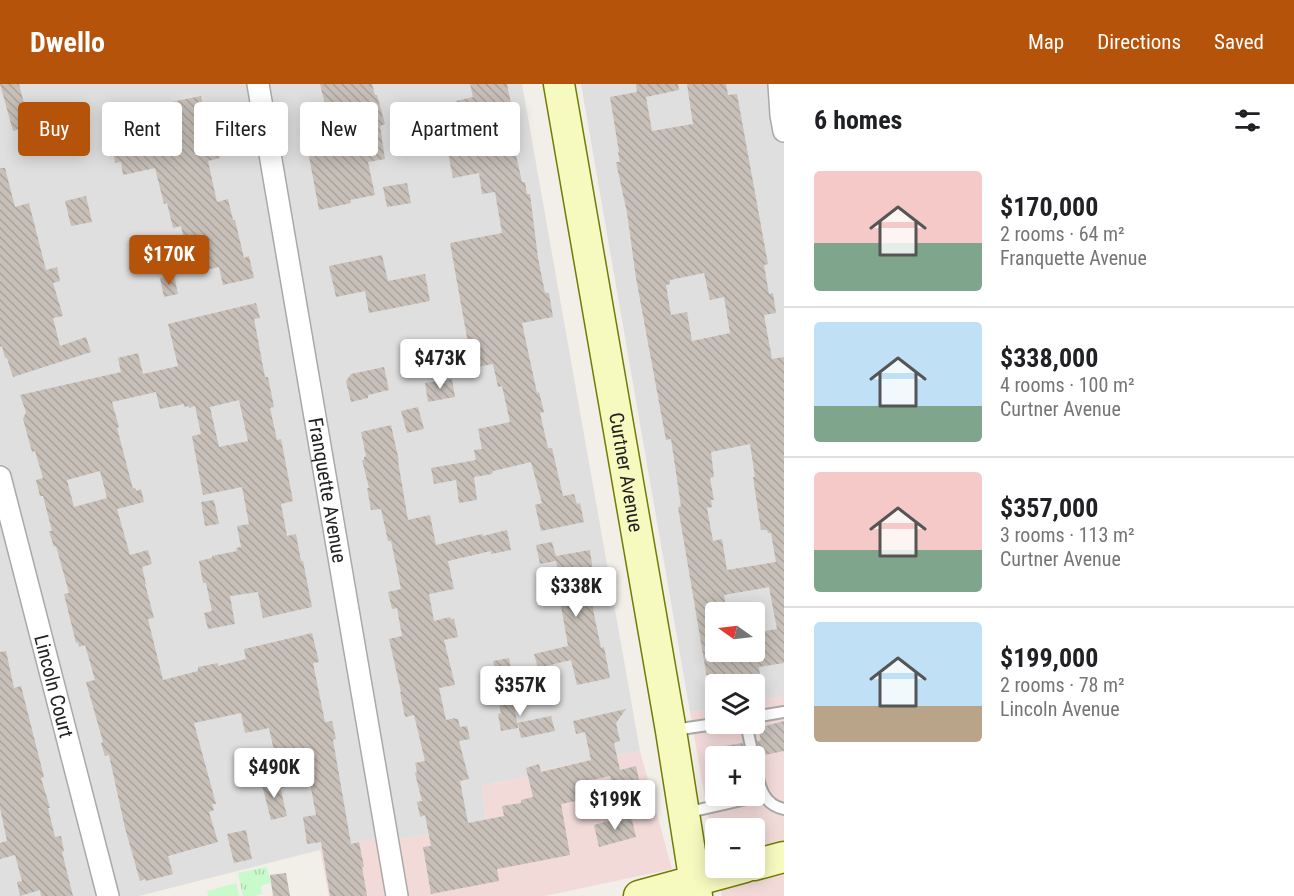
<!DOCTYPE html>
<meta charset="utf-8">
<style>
body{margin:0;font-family:"Roboto Condensed",sans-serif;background:#f6f6f6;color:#202124;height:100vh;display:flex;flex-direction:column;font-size:22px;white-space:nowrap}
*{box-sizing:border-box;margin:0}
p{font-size:20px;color:#757577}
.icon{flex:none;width:33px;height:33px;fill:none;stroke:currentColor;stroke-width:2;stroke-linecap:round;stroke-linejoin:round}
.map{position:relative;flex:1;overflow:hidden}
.details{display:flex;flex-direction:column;background:#fff;width:510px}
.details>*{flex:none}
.top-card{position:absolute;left:18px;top:18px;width:570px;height:54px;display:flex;gap:12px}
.needle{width:39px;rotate:284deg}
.fabs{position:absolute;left:705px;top:518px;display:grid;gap:12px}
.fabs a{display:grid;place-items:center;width:60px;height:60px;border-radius:6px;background:#fff;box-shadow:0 3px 15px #0003;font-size:30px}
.price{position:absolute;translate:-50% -51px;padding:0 14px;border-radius:6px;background:#fff;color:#222;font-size:20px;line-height:39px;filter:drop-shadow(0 2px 3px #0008)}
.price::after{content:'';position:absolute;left:50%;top:36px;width:18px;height:14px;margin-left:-9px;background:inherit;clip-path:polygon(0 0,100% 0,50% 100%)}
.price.current{background:#b45309;color:#fff}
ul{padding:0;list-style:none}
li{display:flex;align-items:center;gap:18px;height:150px;padding:0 30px}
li+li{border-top:2px solid #e0e0e0}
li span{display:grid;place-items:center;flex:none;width:168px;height:120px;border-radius:6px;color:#555}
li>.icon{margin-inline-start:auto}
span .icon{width:72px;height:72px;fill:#fffc;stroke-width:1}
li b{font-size:26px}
h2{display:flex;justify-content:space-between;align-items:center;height:72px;padding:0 30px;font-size:26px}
.chip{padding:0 21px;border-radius:6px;background:#fff;box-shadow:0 3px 15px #0003;font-size:21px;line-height:54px}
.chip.current{background:#b45309;color:#fff}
header{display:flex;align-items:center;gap:36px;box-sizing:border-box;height:84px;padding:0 30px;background:#b45309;color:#fff}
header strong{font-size:28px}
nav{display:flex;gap:33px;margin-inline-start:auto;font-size:21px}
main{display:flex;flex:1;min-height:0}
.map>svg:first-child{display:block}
</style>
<header>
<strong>Dwello</strong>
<nav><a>Map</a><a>Directions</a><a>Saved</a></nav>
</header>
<main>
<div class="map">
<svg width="784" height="812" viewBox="0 0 784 812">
<defs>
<pattern id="park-tufts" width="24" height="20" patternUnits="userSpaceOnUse" patternTransform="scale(1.5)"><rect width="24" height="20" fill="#c8facc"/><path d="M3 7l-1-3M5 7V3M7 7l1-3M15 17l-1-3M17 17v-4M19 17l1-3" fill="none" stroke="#acd6af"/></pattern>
<pattern id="building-back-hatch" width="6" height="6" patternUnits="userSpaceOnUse" patternTransform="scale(1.5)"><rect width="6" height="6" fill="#c7bfb8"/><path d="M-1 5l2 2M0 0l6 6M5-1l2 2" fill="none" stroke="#aba49e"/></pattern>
</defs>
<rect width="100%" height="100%" fill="#f2efe9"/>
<!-- residential -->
<path fill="#e0dfdf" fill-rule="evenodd" d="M0,0H522L640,667L543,686V689L482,702L486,740L409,754L367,756L320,766L139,812H0Z
M581,0H784V612L755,617L754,600H716L715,624L690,628ZM716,528H754V567H716Z"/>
<!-- commercial -->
<path fill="#f2dad9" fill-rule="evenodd" d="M784,612V812H722L717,783H754V744H716L715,772L690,628L715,624L716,639H754L755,617ZM716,672H754V711H716Z
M640,667L672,785L545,812H329L320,766L367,756L409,754L486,740L482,702L542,689V686Z"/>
<!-- park -->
<path fill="url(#park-tufts)" d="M267,783L271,799L262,801L261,805L262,810L253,812H243L238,789Z
M236,799L239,812H208L207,807Z"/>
<!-- building -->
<path fill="url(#building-back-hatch)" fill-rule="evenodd" d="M0,0H19L30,42L13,47Z
M320,0H372L375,11H377L385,40L380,42L385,75L368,78L375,111L350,116L351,119L319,126L308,67H311L309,58L314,57L309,38L328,33Z
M470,0H507L514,35H511L513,44H510L522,98H525L527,110H530L538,174L545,209H549L553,233L522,239L537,309L539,308L544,328L540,329L548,364H552L563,412L574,410L577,420L580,419L584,438L541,447L535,421L542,419L531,378L493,387L492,390L474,393L477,416L459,419L456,396L434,400L431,384L476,376L474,366L482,365L478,345L510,338L502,302L498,303L493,280L461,286L456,262L468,259L450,159L502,149L495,108L482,110L479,89L453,94L447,64L480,58L474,31L460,34L456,17L473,13Z
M636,0H678L679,6L646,13L652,47L693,40L687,0H726L728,11L737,10L768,180L764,181L769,210L773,209L776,229L764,231L772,275L784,273V579L759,583L761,600H708L678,423L681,422L671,355L666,356L636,194L627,129L616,78H620L618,68H619L610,13L637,8ZM704,189L710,216L724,213L730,249L692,257L687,228L671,231L666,201L670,200V196ZM750,360L755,393H753L761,446H767L768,449H771L776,478L727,486L722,455L713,457L707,424L712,423L711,416H714L710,394L714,393L711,368ZM769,503L777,545L754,549V567H716V528L727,527L724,511Z
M201,12L212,60L216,59L220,74L208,77L217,118L228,115L233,136H235L244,174L249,172L254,194L223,201L219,183L188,190L185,175L188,174L181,142L173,144L167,119L164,120L155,84L123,91L121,78L115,79L112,62L139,56L135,36L164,30L161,20Z
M0,84H5L15,123L29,119L46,186L57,183L60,197L53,199L63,232L53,234L60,262L86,253L91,268L13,293L7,274H5L2,262L0,263Z
M407,99L411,119L387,123L383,103Z
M86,112L92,138L71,142L65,117Z
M382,171L388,197L425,190L430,217L369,229L365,207L336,213L329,182Z
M174,191L178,210L164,213L160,194Z
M256,219L260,234L254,235L265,293H268L274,323L270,324L277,356L281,355L293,417L281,420L287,452L296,450L301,477H303L312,523L263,534L258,508L230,512L235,540L208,545L204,529L212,527L206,499H203L199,477L212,474V472L237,467L236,464L241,463L237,442L249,440L242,403L203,411L192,352L201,350L195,322L189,324V322L184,323V320L160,325L156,308L112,318L119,343L117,344L133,405L135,404L136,407L141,405L144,418L117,425L130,471L148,466L152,480L142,483L146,500H145L154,534L148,535L163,596L198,587V583L218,579V582L246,575L244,565L312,549L319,578L313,579L325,638L332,637L336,655L333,656L351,760L359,758L364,783H362L367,812H330L321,758L307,760L303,733L316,731L310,699L282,704L269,644L245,649L241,629L194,639L216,720H212L214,726L209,728L218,758L168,772L173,790L146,797L145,795L140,797L125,744L109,671L105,672L101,659L103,658L86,598L95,596L85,561L79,563L78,558L76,559L64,510L69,509L56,462L54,463L49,447H52L43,412H40L36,396L43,394L35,367L32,368L23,335L26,328L20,311L121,288L118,274L138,269L143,290L178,282L168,240ZM239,316L248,357L219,363L210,323ZM100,387L107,414L74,423L67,396Z
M384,283L389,306L368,311V314L351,318L346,297L351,290Z
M452,295L455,313L428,318L425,299Z
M418,323L424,345L407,349L401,327Z
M391,341L399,377H398L408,436L430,431L436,461L482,450L483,452L507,446L511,466L491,470V467L448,477L454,505L429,510L434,537L450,533L451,535H454L458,553L444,556L455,601L439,604L446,636L455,634V635H458L460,643L467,642L470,655L459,657L469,695L460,697L468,739L504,732L502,722L521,719V716L533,713L526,684L539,680L541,688L591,676L585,648L576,650L573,637L626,625L616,639L620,657L614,659L620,686L636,682L642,709L615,715L610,692L582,698L586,715L561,720L570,771L497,785L499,797L431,810L423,763L431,762L425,731L420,733L417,718L422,717L415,689L417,688L415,679L425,677L414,631L405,633L400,608H401L389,555L402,552L397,524L392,525L388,508L401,505L391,457H388L381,425L371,426L367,404H369L362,376H364V373L366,372L361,348Z
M214,416L219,440L205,442L201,418Z
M552,458L556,472L590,466L594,495L589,496L594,530L601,564L604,563L610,594L577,601L571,576L538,584L534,570L568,562L560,516L563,515L556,477L540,480L536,461Z
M6,567L14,604L21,602L44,693L41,694L50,724H48L55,753L61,752L64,767L62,768L73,812H41L40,806L20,812L17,798L22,797L15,771L0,775V759L7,757L0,724V568Z
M509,574L514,600L499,603L493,577Z
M511,602L517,639L551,632L555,647L521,654L518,640V644L501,647L498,630L501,629L496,605Z
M784,637V667L760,672L757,657L761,656L758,644Z
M743,659L745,672H712V664Z
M278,694L287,732L271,736L261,697Z
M631,731L636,753L599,763L594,741Z
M246,746L252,775L234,779L227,750Z
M286,789L290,812H273L270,791Z"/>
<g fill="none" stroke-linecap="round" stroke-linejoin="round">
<!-- lane casing -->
<g stroke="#a9a9a9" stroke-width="14">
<path id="lane" d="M754,633L784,628
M746,639L753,672
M674,646L721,639
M754,677C759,697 760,720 784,725
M685,729L763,711"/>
</g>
<!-- street casing -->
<g stroke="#a9a9a9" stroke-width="24">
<g id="street">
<path id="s1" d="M258,0L397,812"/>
<path d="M779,0L781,31L784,47"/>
<path id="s2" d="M0,393L108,812"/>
</g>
</g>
<!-- secondary casing -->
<g stroke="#707d05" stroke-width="33">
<g id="secondary">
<path id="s3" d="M559,0L671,647L697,812"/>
<path d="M754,781L784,773"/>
<path d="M639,812L745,783"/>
</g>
</g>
<!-- lane -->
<use href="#lane" stroke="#fff" stroke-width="10"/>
<!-- street -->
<use href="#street" stroke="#fff" stroke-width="21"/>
<!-- secondary -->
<use href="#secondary" stroke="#f7fabf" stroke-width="30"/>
</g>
<g text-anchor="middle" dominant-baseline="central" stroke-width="4.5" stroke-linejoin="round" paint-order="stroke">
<!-- street labels -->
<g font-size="20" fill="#222" stroke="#fff">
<text stroke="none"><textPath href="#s3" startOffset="394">Curtner Avenue</textPath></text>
<text stroke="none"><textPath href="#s1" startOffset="412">Franquette Avenue</textPath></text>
<text stroke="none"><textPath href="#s2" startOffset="216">Lincoln Court</textPath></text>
</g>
</g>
</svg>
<div class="fabs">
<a><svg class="needle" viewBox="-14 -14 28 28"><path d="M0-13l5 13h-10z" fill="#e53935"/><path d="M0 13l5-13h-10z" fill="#757577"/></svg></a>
<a><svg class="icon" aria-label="layers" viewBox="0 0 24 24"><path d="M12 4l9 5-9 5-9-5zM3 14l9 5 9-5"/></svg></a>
<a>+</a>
<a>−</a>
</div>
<b class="price current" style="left:169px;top:202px">$170K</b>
<b class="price" style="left:440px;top:306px">$473K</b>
<b class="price" style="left:576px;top:534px">$338K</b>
<b class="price" style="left:520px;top:633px">$357K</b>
<b class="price" style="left:274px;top:715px">$490K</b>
<b class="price" style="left:615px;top:747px">$199K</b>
<div class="top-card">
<a class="chip current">Buy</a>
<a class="chip">Rent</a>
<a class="chip">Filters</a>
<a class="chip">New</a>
<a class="chip">Apartment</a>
</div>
</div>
<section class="details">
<h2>6 homes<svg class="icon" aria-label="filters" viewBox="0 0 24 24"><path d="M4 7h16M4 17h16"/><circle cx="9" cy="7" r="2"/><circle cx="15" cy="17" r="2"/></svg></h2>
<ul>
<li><span style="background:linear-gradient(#f6c9c9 60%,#7fa58c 0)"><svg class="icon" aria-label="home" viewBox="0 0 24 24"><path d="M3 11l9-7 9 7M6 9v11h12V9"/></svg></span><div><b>$170,000</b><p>2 rooms · 64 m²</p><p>Franquette Avenue</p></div></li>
<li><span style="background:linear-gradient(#bfe0f5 70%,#7fa58c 0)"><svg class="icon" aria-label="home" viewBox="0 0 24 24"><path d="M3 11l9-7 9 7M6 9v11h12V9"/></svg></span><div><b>$338,000</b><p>4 rooms · 100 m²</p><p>Curtner Avenue</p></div></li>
<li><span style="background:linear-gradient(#f6c9c9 65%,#7fa58c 0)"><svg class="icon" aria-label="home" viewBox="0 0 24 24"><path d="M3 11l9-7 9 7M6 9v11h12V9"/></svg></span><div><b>$357,000</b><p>3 rooms · 113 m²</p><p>Curtner Avenue</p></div></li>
<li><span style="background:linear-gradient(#bfe0f5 70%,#b9a48a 0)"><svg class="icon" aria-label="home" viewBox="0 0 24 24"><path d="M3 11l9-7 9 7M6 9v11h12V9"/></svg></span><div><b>$199,000</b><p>2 rooms · 78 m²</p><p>Lincoln Avenue</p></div></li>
</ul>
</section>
</main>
